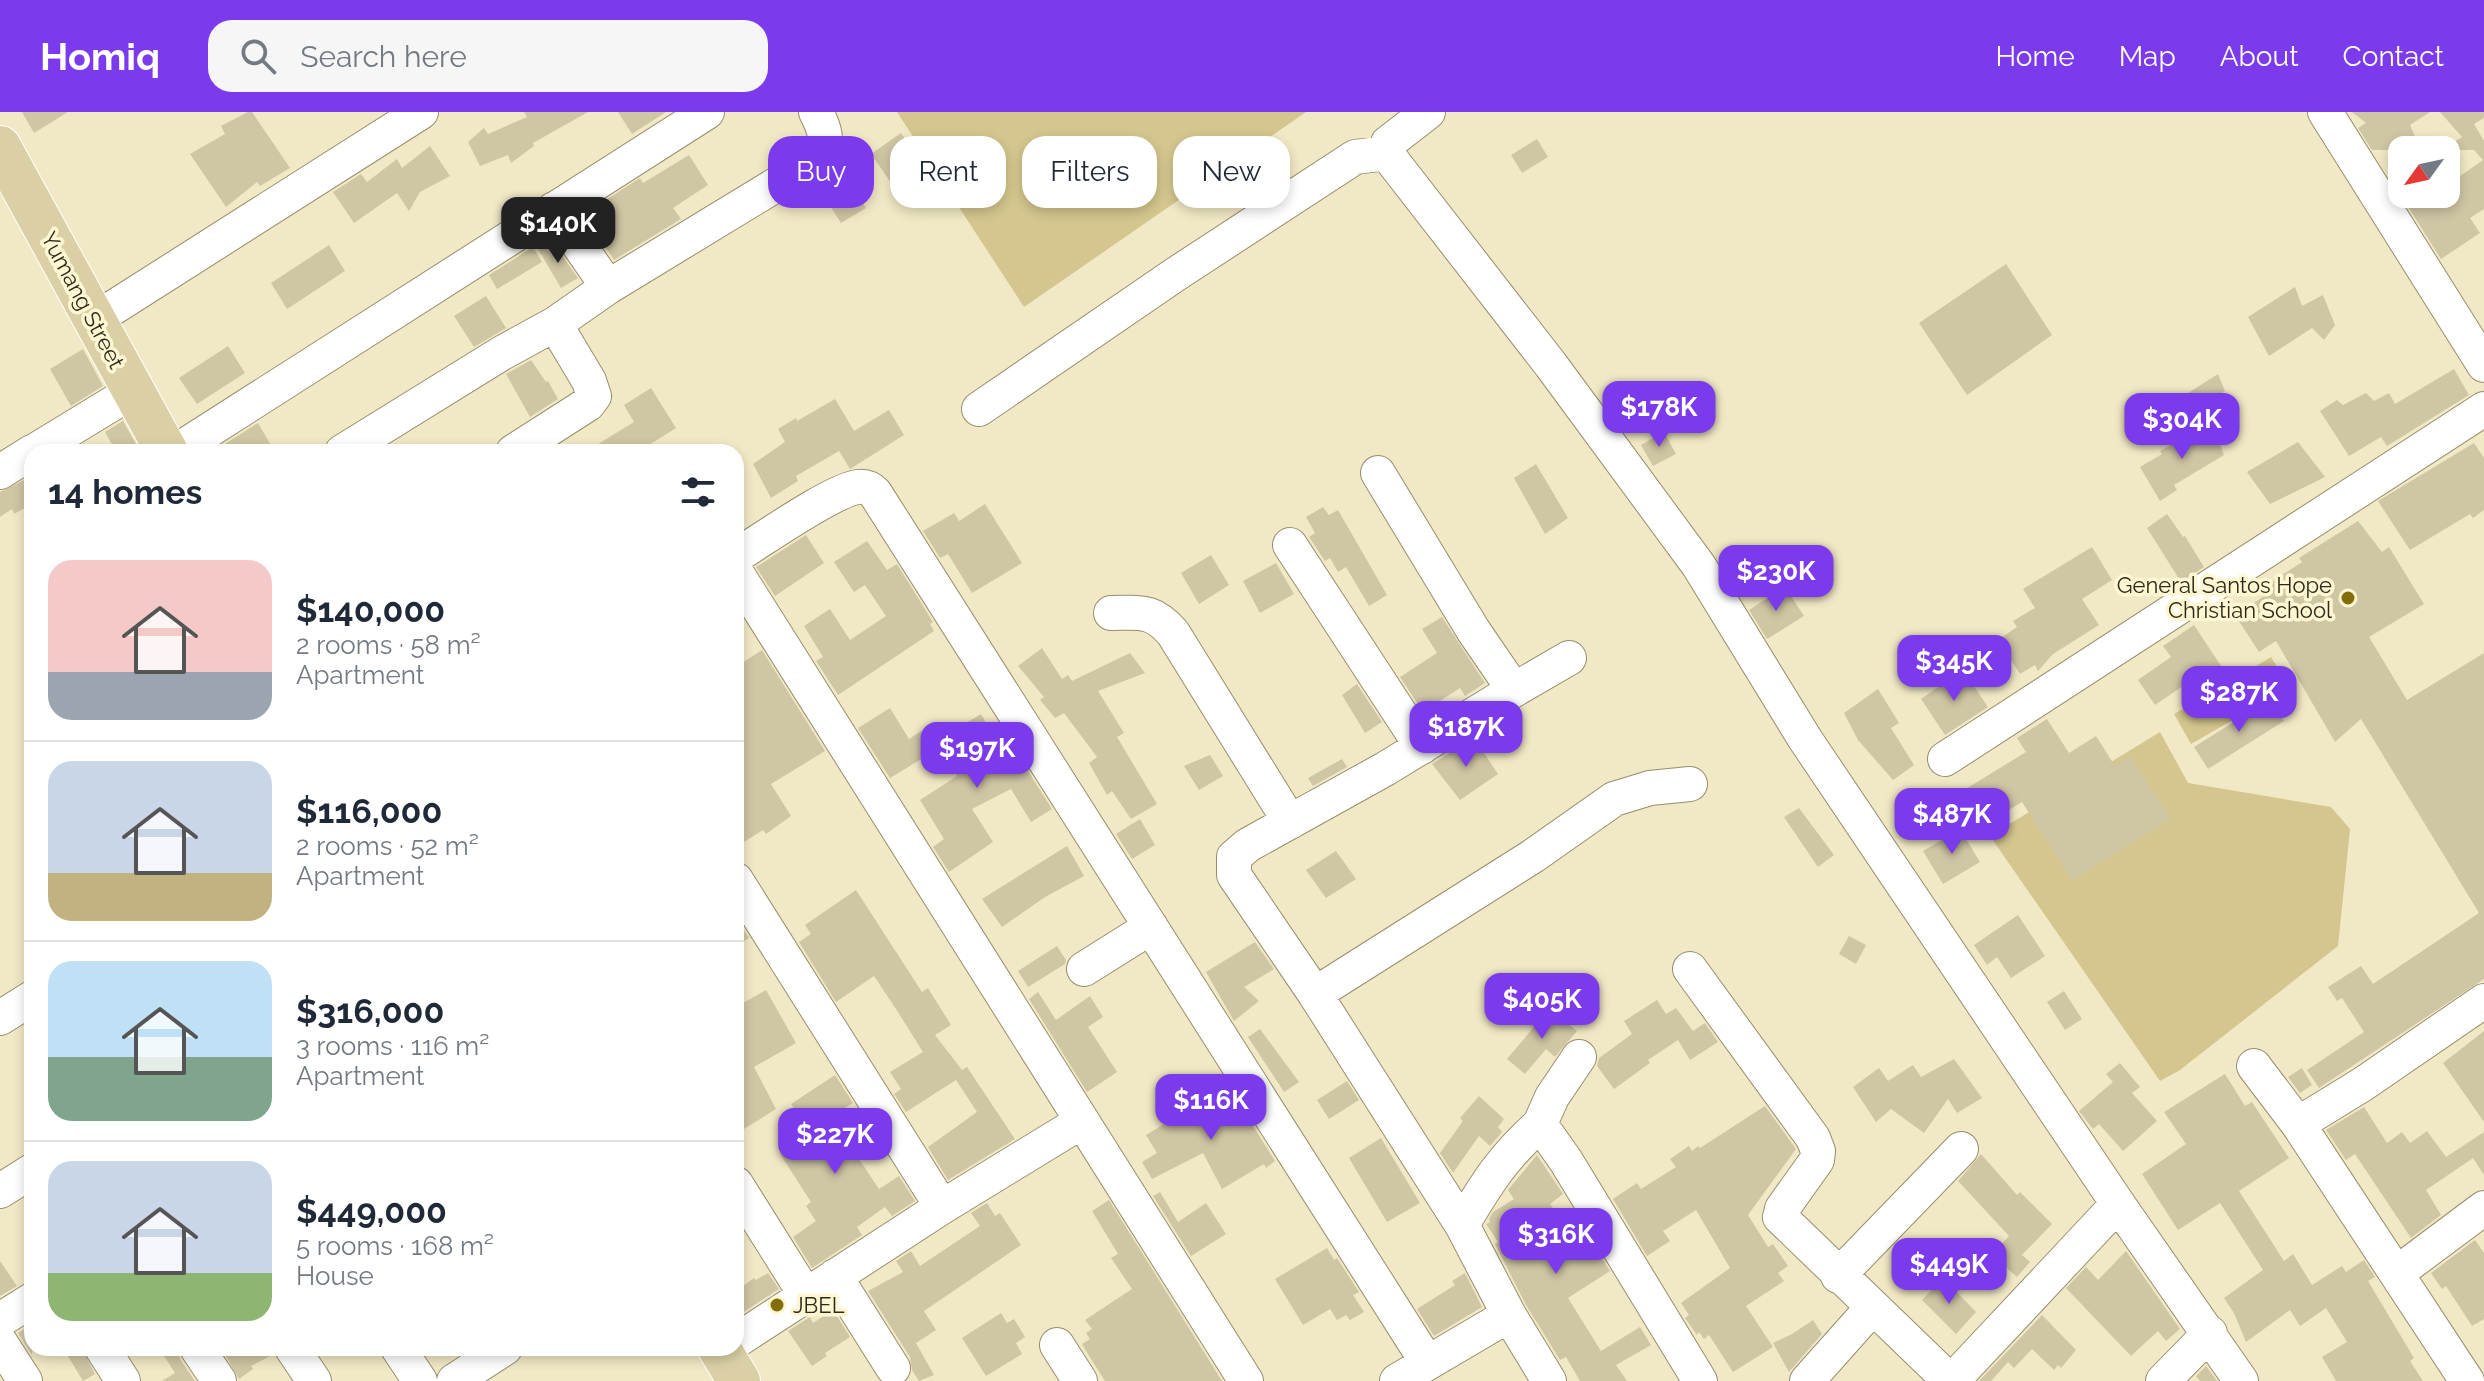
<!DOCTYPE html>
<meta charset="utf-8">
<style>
body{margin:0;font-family:Raleway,sans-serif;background:#f6f6f7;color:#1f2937;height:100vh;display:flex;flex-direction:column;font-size:30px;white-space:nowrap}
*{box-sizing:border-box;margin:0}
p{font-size:26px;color:#747a83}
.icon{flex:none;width:44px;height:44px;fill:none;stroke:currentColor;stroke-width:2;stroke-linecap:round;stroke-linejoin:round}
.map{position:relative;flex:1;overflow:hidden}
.panel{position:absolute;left:24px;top:332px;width:720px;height:912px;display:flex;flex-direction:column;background:#fff;border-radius:24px;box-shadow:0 4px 12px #0003}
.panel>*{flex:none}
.banner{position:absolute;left:768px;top:24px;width:760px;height:72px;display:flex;gap:16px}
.needle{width:52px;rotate:237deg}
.controls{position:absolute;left:2388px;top:24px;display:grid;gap:16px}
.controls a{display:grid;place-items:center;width:72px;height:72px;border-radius:16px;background:#fff;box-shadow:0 4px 12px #0003;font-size:40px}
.price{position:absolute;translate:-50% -68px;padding:0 18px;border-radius:16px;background:#7c3aed;color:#fff;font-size:26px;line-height:52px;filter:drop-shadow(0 2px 4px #0008)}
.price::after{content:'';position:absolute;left:50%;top:48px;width:24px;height:18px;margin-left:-12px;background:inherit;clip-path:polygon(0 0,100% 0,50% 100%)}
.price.active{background:#222;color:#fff}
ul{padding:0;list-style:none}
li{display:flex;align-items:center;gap:24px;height:200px;padding:0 24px}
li+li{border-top:2px solid #e0e1e3}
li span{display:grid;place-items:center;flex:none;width:224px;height:160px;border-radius:24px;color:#555}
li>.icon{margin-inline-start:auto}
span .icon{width:96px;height:96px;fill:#fffc;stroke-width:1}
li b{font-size:34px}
h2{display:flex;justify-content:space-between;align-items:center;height:96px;padding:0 24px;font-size:34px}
.chip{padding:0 28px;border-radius:24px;background:#fff;box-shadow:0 4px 12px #0003;font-size:28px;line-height:72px}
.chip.active{background:#7c3aed;color:#fff}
header{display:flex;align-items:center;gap:48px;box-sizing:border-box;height:112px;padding:0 40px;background:#7c3aed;color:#fff}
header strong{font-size:38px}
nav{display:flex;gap:44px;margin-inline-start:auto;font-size:28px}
.search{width:560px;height:72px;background:#f6f6f7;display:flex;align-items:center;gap:20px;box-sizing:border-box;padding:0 28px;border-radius:24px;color:#747a83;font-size:30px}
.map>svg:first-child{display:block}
</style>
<header>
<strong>Homiq</strong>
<div class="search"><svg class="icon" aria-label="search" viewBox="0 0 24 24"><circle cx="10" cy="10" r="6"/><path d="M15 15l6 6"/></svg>Search here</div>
<nav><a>Home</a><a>Map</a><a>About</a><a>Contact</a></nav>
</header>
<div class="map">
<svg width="2484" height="1269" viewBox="0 0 2484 1269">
<rect width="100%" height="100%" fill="#f1e9c5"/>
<!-- green -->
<path fill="#d4c68e" d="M897,0H1306L1024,195Z
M2271,545L2288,573L2242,601L2225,573Z
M2221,575L2238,605L2191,632L2174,602Z
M2160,620L2188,671L2331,695L2350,717L2338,834L2180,958L2160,969L1990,724Z"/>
<!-- building -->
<path fill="#cfc6a4" d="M22,0H68L34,21Z
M248,0H252L290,56L260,74L257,70L226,95L190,42L225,22L221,14Z
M524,0H588L533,31L534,34L511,51L508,43L480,54L468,30L484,16L488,22L527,5Z
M618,0H666L632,22Z
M2352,0H2430L2410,13L2421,38H2372L2358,16L2366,11Z
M2440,0H2484V6L2474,12L2484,29V97L2470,106L2480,121L2441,147L2400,82H2446V74L2483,48L2474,38H2442L2462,25Z
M901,21L922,51L892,72L871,42Z
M1537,27L1548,45L1522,61L1511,43Z
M430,34L450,64L420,80L409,99L397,81L354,111L333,80L361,62L367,70L397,47L402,56Z
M689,43L708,73L673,96L681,107L614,148L584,102L640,66L643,71Z
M848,67L866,96L841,111L823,83Z
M552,129L578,166L561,176L538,137Z
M329,133L345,159L287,197L271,171Z
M533,135L542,150L497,177L489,163Z
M2006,152L2052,223L1967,283L1919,211Z
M2295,175L2302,194L2323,183L2335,213L2324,228L2312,216L2269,244L2248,205Z
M486,184L506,216L474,235L454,204Z
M228,234L245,261L197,292L179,266Z
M83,237L103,274L71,294L50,257Z
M531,248L546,270L548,269L558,287L530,305L506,262Z
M2454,257L2469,283L2387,334L2381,325L2349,344L2320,299L2337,288L2343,293L2366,281L2374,289L2389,281L2395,292Z
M2218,262L2225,279L2200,300L2188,281Z
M651,276L676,316L638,340H585L634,310L624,293Z
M835,287L854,319L889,298L904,323L850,357L839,339L796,364L798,369L771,386L753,352L785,330L778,317L796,306L797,309Z
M123,309L136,332L124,340H116L105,320Z
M258,311L275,340H212Z
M2212,311L2224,343L2174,373L2177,378L2160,389L2140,355L2162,342L2160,339Z
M1664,320L1676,342L1653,354L1641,333Z
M2298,330L2325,365L2270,392L2247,360Z
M2474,331L2484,346V398L2473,406L2470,402L2410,438L2378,389Z
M1536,352L1568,406L1545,422L1514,366Z
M24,368L32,382V392L14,402L12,397L0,405V380Z
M985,392L1022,451L972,481L948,442L940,446L923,419L954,401L959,409Z
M1323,395L1329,403L1338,398L1387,483L1369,494L1346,455L1338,460L1330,446L1325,449L1309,425L1315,421L1306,405Z
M2167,402L2183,425L2185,424L2204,455L2181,470L2147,416Z
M2358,409L2382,440L2389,435L2424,492L2369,525L2407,588L2484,541V867L2319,976L2307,958L2364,920L2342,886L2337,889L2328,875L2361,854L2373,872L2479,801L2361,607L2335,630L2276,529L2259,540L2235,503L2266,483L2262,476L2302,450L2299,446Z
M806,423L824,451L775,484L756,455Z
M867,429L887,458L897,452L933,510L930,512L934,519L838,583L816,549L823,545L804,514L830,497L850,528L886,504L865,473L854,480L834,450Z
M2092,435L2112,468L2082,487L2099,513L2053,542L2038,559L2035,553L2020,562L1998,528L2017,515L2013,509L2035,496L2023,477Z
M1211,443L1229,473L1199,492L1181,461Z
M1276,451L1294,482L1260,501L1243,469Z
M1785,475L1804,504L1767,527L1749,498Z
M1442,505L1485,571L1465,584L1460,576L1423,600L1400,565L1437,541L1422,517Z
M2194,513L2225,560L2189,583L2183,574L2155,593L2138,568L2171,545L2163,534Z
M1042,536L1062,567L1068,563L1072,569L1130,541L1145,561L1098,579L1124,621L1117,625L1157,692L1131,707L1112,679L1107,683L1089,651L1097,645L1064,601L1055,606L1040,588L1044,585L1018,554Z
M762,538L825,639L771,672L791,704L766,722L763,718L736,735V555Z
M1963,558L1988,595L1945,623L1921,587Z
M1357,572L1382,610L1365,621L1342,583Z
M1878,577L1899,611L1891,616L1914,653L1893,668L1858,628L1844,601Z
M2270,587L2284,609L2208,657L2194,635Z
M890,596L909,627L921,619L933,640L890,666L858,616Z
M981,602L1003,641L1014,637L1052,697L1031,710L1011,677L972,697L993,730L949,760L933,735L944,727L920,688L957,664L937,628Z
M2047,607L2069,641L2096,624L2115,654L2130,644L2170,707L2072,768L2022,690L1972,720L1951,686L2026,640L2017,626Z
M1474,626L1498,662L1460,688L1432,652Z
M1210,643L1223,664L1199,678L1184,654Z
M1342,647L1347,655L1313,674L1308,666Z
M1799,696L1834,743L1818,755L1784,705Z
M1140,707L1155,733L1132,747L1116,722Z
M1960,717L1980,750L1943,772L1923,739Z
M1067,734L1084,764L1045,785L1002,815L982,787Z
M1336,739L1356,767L1326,786L1306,758Z
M856,778L922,880L928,876L951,913L935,923L962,958L967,955L1015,1027L948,1068L928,1035L977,1000L956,968L906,1000L894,982L901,977L890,960L923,940L896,897L874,864L836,890L799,830L811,822L805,813Z
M2018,803L2045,844L2011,866L1997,845L1987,853L1974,833Z
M736,806L749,826L736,834Z
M1849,824L1866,833L1856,852L1839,842Z
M1255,830L1274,857L1244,875L1259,889L1234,909L1206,860Z
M1057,834L1066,848L1065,852L1028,875L1018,859Z
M766,878L796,931L754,955L776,997L736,1022V895Z
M2064,879L2082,907L2065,918L2047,890Z
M1038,880L1056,908L1090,884L1103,905L1088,915L1117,960L1087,980L1029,887Z
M1657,888L1666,902L1676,896L1693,919L1705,911L1718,930L1690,948L1678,928L1648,948L1650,951L1614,977L1597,954L1599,946L1632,922L1624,909Z
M1550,896L1577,919L1555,945L1546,937L1525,962L1507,947Z
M1260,917L1299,970L1284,980L1248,925Z
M2484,919V1010L2443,951Z
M1954,947L1982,986L1957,1001L1948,987L1924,1021L1891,997L1876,1010L1853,975L1879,956L1888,969L1913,953L1921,965Z
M2120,951L2140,975L2132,981L2157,1009L2123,1039L2099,1012L2093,1017L2079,999L2113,970L2106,962Z
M2302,956L2312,973L2300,981L2288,965Z
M2225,962L2245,994L2252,990L2289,1046L2239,1079L2284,1149L2293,1142L2312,1173L2342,1154L2346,1160L2364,1148L2375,1165L2368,1169L2414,1246L2410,1249L2423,1269H2336L2322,1245L2347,1230L2326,1196L2300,1214L2290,1198L2246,1230L2234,1201L2224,1186L2263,1158L2220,1091L2178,1118L2142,1062L2186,1032L2164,1000Z
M835,963L853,991L838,1000L859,1034L853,1038L879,1077L899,1064L915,1089L892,1104L885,1095L857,1115L862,1123L812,1156L793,1125L816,1109L806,1094L811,1090L780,1042L810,1020L791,992Z
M1347,969L1359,988L1329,1007L1317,988Z
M1230,977L1275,1049L1266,1056L1264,1052L1222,1077L1203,1041L1152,1067L1142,1050L1157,1041L1146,1023L1169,1009L1172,1014Z
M1479,984L1504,1007L1498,1015L1502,1020L1490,1034L1479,1024L1453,1061L1440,1041L1463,1009L1460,1006Z
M1765,994L1796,1037L1748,1103L1768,1135L1773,1132L1788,1154L1778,1161L1784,1169L1746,1194L1773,1235L1733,1260L1709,1223L1704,1227L1699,1220L1697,1223L1685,1206L1689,1203L1681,1191L1730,1156L1696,1098L1663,1119L1670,1129L1647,1144L1613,1087L1637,1071L1641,1077L1676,1055L1670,1047L1689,1034L1692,1039L1698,1034L1700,1036Z
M2364,995L2387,1031L2402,1020L2410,1031L2427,1019L2446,1045L2484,1020V1063L2473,1046L2426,1078L2441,1103L2411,1126L2355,1042L2346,1048L2326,1018Z
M1381,1026L1420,1091L1387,1110L1349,1046Z
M1981,1042L2017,1083L2020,1080L2052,1112L2022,1143L2030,1150L2017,1165L1992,1143L2009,1124L1958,1069Z
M1537,1043L1563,1082L1550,1092L1561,1108L1555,1112L1575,1141L1592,1131L1610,1159L1568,1186L1601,1239L1640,1215L1651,1233L1616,1253L1627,1269H1580L1566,1245L1560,1248L1526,1193L1495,1132L1498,1130L1486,1112L1490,1110L1489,1107L1493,1100L1514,1087L1508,1078Z
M1160,1080L1178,1110L1206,1091L1226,1122L1191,1144L1153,1084Z
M1109,1088L1222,1269H1105L1086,1239L1082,1232L1090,1227L1086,1221L1092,1217L1085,1208L1132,1177L1111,1146L1118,1142L1092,1099Z
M987,1091L995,1104L1000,1101L1021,1133L924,1199L936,1218L916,1231L934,1263L919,1269L912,1258L910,1245L868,1179L903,1160L896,1149L911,1139L920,1154L980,1114L971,1101Z
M2475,1128L2484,1141V1207L2472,1214L2446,1174L2442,1177L2431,1161Z
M1327,1136L1334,1148L1337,1146L1359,1180L1353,1183L1364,1200L1350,1208L1346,1203L1337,1208L1330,1197L1303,1213L1275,1167Z
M2126,1139L2180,1217L2166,1229L2158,1219L2131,1244L2066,1176L2086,1155L2098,1168Z
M0,1149L17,1174L0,1184Z
M768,1161L779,1177L736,1205V1179L754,1166L756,1168Z
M1465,1161L1482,1195L1434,1224L1417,1197L1455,1173L1452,1169Z
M1943,1166L1976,1200L1956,1222L1922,1188Z
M833,1198L850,1225L825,1241L827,1244L812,1254L788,1219L810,1205L813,1211Z
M1001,1201L1007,1211L1014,1207L1025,1225L1016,1231L1022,1242L986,1264L962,1226Z
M2042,1203L2076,1238L2061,1256L2058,1253L2054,1258L2032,1237L2014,1256L2008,1250L1991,1269H1979Z
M1813,1208L1822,1222L1789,1260L1773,1231L1792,1222Z
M32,1212V1243L18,1221Z
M63,1236H82L95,1262L83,1269Z
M159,1236H177L180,1247L195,1269H162L175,1261Z
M221,1236H272L274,1242L251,1254L253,1257L239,1267Z
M2206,1254L2217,1269H2200L2196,1264Z"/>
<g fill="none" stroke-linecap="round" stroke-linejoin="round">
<!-- minor casing -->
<g stroke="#968e6d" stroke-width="36">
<path id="minor" d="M1428,0L1388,31V41L1394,51L1551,253L1699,454L1805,627L2118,1092L2241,1269
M2325,0L2484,253
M554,97L608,175
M94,208L421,0
M979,297L1176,162L1355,45L1388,41
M33,340L133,279
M175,340L707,0
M342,340L502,241L555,212L608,175L815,49C830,32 826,19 816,0
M513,340L588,292L594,284L589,269L555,212
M0,360L32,340
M1378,361L1473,518L1514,578L1385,657L1248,733L1234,745V763L1315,882L1462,1113L1509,1203L1549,1269
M1290,433L1422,635
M736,444C762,428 833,378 858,375C866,374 870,376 875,381L1427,1250
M736,460L1246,1269
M1111,501C1141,501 1152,497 1173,521L1290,710
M1514,578L1569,546
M1945,647L2484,297
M736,768L942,1095
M1084,857L1151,815
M1690,857L1813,1026L1818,1039L1817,1048L1782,1097L1780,1105L1950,1269
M1315,882L1533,744L1614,687L1650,676L1690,672
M0,906L32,886
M1579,945L1552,985L1540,1012L1566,1049L1700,1269
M2254,954L2298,1012L2467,1269
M2298,1012L2363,972L2484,889
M736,1072L805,1182
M0,1079L32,1059
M1462,1113C1486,1072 1503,1045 1540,1012
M2397,1161L2484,1096
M835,1164L893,1256
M1838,1164L1961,1037
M0,1208L32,1188
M736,1229L942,1095L1081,1010
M0,1230L25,1269
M1057,1233L1080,1269
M102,1236L123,1269
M197,1236L219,1269
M292,1236L314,1269
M398,1236L420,1269
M454,1269L505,1236
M1397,1269L1509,1203
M1807,1269L1872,1196
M1952,1269L2118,1092
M2163,1269L2210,1221"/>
</g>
<!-- major casing -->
<g stroke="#fff" stroke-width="44">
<path id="major" d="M0,35L167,340
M719,1236L739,1269"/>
</g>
<!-- minor -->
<use href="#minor" stroke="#fff" stroke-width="34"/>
<!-- major -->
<use href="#major" stroke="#dbd0a5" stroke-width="42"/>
</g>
<!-- markers -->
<g fill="#836e0c" stroke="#fff6d2" stroke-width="3">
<circle cx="2348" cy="486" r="8"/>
<circle cx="777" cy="1193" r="8"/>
</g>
<g text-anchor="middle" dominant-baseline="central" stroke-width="7" stroke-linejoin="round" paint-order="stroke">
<!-- street labels -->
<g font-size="22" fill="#2d2a1c" stroke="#fff6d2">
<text transform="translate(83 188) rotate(62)">Yumang Street</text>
</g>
<!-- poi labels -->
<g font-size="22" fill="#2d2a1c" stroke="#fff6d2" text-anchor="end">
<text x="2332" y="473">General Santos Hope<tspan x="2332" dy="25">Christian School</tspan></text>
<text x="793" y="1193" text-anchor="start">JBEL</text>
</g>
</g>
</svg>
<div class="controls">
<a><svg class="needle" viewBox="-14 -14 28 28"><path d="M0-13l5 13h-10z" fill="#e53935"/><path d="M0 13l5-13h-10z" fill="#747a83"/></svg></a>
</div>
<b class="price active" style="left:558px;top:153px">$140K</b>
<b class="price" style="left:1659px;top:337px">$178K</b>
<b class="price" style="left:2182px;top:349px">$304K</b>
<b class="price" style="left:1776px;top:501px">$230K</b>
<b class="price" style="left:1954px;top:591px">$345K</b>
<b class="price" style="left:2239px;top:622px">$287K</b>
<b class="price" style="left:1466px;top:657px">$187K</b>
<b class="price" style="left:977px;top:678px">$197K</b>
<b class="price" style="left:1952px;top:744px">$487K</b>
<b class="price" style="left:1542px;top:929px">$405K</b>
<b class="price" style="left:1211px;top:1030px">$116K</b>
<b class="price" style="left:835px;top:1064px">$227K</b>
<b class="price" style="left:1556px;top:1164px">$316K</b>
<b class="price" style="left:1949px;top:1194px">$449K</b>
<div class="banner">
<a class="chip active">Buy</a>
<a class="chip">Rent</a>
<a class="chip">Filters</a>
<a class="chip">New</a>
</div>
<section class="panel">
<h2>14 homes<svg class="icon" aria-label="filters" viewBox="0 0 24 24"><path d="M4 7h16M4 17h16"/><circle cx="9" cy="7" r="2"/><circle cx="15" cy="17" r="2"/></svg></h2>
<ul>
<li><span style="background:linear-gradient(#f6c9c9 70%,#9aa5b1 0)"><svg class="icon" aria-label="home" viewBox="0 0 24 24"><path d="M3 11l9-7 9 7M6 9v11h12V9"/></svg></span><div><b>$140,000</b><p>2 rooms · 58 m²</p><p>Apartment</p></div></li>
<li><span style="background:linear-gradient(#c9d6e8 70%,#c2b280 0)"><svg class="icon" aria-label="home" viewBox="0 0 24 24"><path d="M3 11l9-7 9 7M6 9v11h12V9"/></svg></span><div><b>$116,000</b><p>2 rooms · 52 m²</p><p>Apartment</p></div></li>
<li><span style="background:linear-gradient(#bfe0f5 60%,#7fa58c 0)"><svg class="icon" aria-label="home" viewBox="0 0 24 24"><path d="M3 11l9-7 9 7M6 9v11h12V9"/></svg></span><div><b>$316,000</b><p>3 rooms · 116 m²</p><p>Apartment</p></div></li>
<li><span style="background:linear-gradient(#c9d6e8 70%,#8fb573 0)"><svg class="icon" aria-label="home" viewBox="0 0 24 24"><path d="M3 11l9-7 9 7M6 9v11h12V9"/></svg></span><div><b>$449,000</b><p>5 rooms · 168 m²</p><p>House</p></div></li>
</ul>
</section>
</div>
